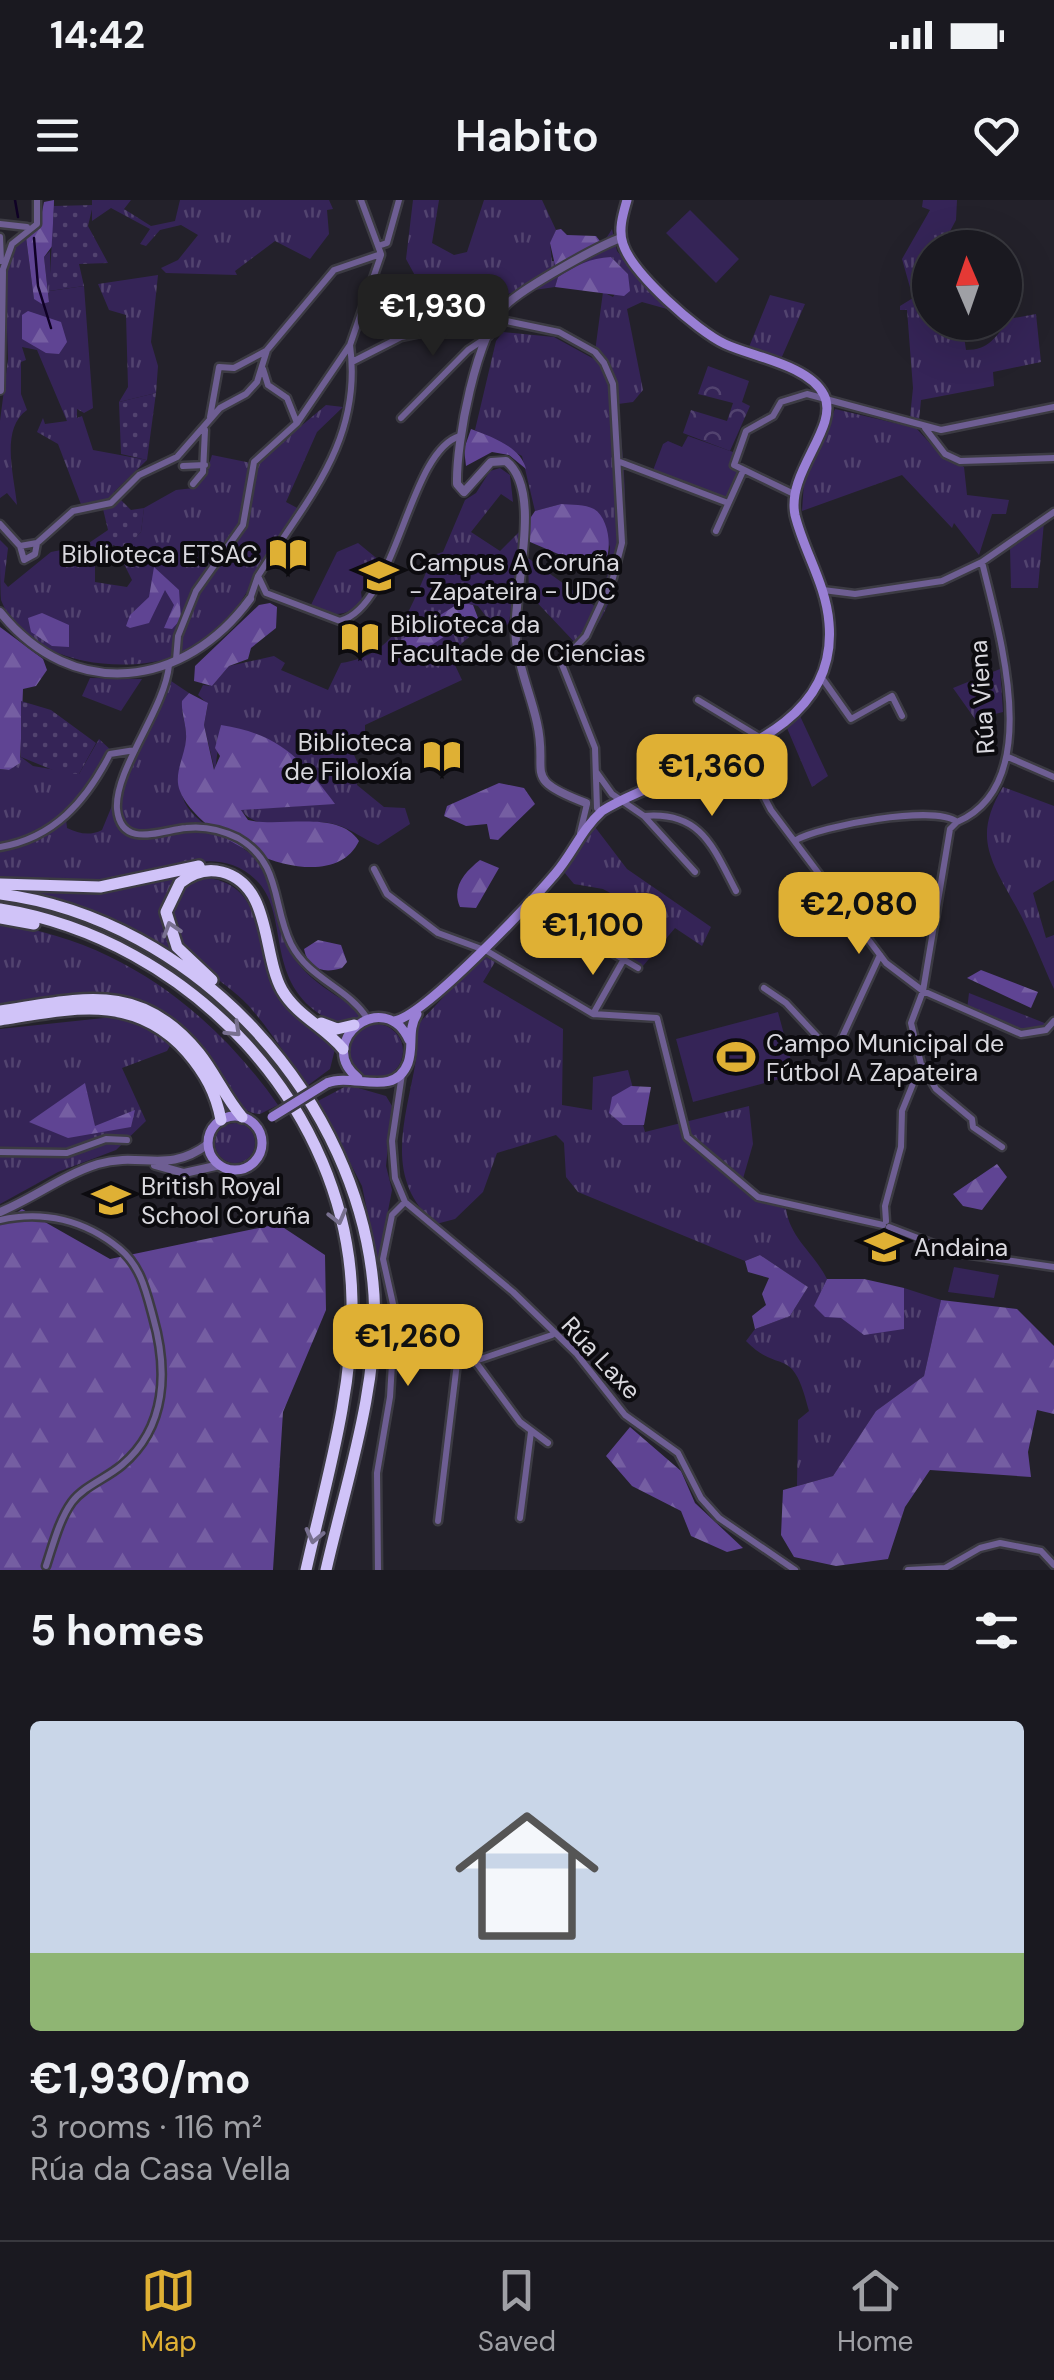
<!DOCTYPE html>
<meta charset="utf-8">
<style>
body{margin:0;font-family:"DM Sans",sans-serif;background:#27262d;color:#f1f3f6;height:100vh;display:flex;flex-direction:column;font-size:38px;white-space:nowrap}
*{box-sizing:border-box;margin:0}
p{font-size:32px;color:#9fa0a5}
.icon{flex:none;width:55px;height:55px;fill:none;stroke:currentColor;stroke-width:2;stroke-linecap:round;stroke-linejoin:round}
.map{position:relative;height:1370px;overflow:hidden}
.panel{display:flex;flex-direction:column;background:#1a1920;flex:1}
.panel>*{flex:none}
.needle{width:65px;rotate:358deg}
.buttons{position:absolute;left:912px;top:30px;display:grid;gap:20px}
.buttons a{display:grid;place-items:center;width:110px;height:110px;border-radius:50%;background:#1a1920;box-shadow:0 10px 40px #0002,0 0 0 2px #38383e;font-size:50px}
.price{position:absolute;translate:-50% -85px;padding:0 22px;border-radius:20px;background:#dfb034;color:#111;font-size:32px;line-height:65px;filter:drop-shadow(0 2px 5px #0008)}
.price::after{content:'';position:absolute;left:50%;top:60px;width:30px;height:22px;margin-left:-15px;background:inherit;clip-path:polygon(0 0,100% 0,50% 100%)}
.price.active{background:#222;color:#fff}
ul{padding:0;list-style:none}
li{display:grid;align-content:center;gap:20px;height:530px;padding:0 30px}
li span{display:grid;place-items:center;height:310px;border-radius:10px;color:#555}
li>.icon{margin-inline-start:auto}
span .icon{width:180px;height:180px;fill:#fffc;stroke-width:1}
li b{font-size:42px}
h2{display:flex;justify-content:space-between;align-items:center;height:120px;padding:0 30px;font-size:42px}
.status{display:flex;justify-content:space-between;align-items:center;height:70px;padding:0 50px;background:#1a1920;direction:ltr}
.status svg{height:28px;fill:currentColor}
header{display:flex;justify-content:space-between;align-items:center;height:130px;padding:0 30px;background:#1a1920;font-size:45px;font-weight:600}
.tabs{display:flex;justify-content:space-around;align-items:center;height:140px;border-top:2px solid #38383e;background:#1a1920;font-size:28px;color:#9fa0a5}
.tabs a{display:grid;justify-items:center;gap:5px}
.tabs .active{color:#dfb034}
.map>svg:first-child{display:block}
</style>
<div class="status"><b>14:42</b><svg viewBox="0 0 49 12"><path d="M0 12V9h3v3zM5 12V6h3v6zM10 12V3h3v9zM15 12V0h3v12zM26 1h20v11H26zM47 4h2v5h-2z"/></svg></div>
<header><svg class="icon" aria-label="menu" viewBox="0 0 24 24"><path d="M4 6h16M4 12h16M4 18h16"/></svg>Habito<svg class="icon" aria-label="heart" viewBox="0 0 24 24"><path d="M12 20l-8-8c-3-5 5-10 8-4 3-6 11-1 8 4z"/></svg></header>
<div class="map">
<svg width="1054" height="1370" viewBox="0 0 1054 1370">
<defs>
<pattern id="grass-tufts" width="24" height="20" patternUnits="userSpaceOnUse" patternTransform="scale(2.5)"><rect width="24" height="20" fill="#352457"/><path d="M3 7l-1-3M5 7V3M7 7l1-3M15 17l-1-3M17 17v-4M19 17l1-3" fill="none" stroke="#52436f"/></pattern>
<pattern id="forest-firs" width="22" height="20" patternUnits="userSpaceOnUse" patternTransform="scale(2.5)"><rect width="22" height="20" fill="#5f4493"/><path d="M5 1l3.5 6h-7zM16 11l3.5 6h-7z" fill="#755ea2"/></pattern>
<pattern id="park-crowns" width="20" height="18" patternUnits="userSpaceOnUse" patternTransform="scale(2.5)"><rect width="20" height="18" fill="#352457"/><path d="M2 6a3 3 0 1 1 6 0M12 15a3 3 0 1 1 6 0" fill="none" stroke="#52436f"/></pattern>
<pattern id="garden-dots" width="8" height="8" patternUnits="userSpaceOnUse" patternTransform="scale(2.5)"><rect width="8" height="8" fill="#352457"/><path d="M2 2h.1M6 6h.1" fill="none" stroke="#52436f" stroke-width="1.8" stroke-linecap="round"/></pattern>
</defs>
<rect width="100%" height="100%" fill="#23212a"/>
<!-- grass -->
<path fill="url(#grass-tufts)" d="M92,0H131L124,9L151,26L175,21L180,0H329L333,9L327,10L329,34L310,59L275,41L235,71L237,75L166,73L161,68L178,60L198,35L181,25L160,30L146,46L140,44L150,29L111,8L92,21Z
M413,0H439L432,43L454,55L467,52L484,0H542L556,30L550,44L552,61C584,64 597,54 612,29L617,51L667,109L642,102L627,109L643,190L633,202L618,204C625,287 641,380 580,448L529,394L528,358L596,407L610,368L598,363L609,358L610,347L594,310L561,304L535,311L522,256L475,230L496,141L503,132L554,137L594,159L603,92L613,97L628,74L611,57L558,77L555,87L499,95L418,81L406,59Z
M923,0H957L956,20L948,35L952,47L930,48V122L962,123L966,150C989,150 996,137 1009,119L1036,114L1041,162L993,172L994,186L921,200L919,221L910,217L913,188L907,110H900V106L913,98L902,59L930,10L922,7Z
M21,35H29L26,38L34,99L49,101L44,57L50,51V91L84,86L93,208L84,213L77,209V218L82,216L93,250L147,260L114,292L119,298L103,309L99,304L82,307L58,244L37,232L43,218L45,224L67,221L37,150L22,147L26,160L21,162V194L27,210C0,229 14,275 17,305L7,293L0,298V221L8,159L5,67Z
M158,75L151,142L158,166L156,193L119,202L128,187L126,115L109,110L98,84Z
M770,95L805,104L781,159L749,147Z
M326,205L343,207L317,232L286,302L301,310C262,350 249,406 209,439C155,482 28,472 1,400C0,385 0,356 0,340L8,348L4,382L8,387L51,352L86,345L95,354V382L127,387L132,380L119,354L141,332L144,308L176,290L194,288L207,271L212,255L256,264Z
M835,209L916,228L939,253L964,267L967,295L1009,300L1006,314H992L979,355L954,323L952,328L902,275L802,311L804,282Z
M500,268L510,275L513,302L501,294L471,332L500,351L520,331L509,424L495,428L478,406L461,402L448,434L469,437L459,446L465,457L454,463L462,480L365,525V537L350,546L359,566L357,585L384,607L405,608L410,624L378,645C362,639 354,630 337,625C306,614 263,639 240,609L299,606L221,525L215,571L204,525L208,504L198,495L203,485L212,486L229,466L274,456L285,463L281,470L328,490L341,463C398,455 410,408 431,361L436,360L430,356L443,352L465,300L476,293L490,271Z
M1044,322L1038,388H1011L1010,347Z
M358,343L380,361L361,392L362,400C347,419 330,416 310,407L337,352Z
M1000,469L1003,512L975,519L953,488Z
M165,477L189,493C175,508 187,520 186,537C186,556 178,570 181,590C186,627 238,637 259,662C277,684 275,710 283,735C293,771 328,791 358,809L360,816L349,823C335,825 325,818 314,810C266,772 289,712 256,680C214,640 163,676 116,680C78,683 38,680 0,678V569L9,570L21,557L33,566L79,574L99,539L115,554L89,595L66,619L67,628C79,634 90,636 102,630Z
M90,478L142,479L121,511L82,496Z
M800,516L828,576L812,587L787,528Z
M1003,587L1054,606V680L1033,693L1046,738L1054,735V789C1041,761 1030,730 1014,703C990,659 973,636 1003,587Z
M595,627L627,669L711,727L702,746L675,728L643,766L611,747L636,707L603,689L574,684L564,672Z
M186,672C155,697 157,727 180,757L97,712L22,689H122Z
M208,678C269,686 252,753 280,794C294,817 320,828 335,849L330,869L307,886C288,858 270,830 248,805C223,777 162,752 174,705C178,688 192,682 208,678Z
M0,724C118,739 212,811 278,905L260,914C229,914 210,856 190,835C174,818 154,805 132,798C91,785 41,800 0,806Z
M483,755L495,762L483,782L563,829L562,905L592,910L593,877L628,870L645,932L749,906L753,944L742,982L766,1003L786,1009C790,1038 814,1053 827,1079L814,1107L841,1118L904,1129V1088L941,1100L924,1176L876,1211L833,1276L797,1286L798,1220L809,1211C792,1142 781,1177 746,1141L755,1129L790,1116L808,1087L760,1055L745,1061L578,992L566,977L564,943L556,935L497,953L483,992L455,1019L436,1024C382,979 406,919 416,860C418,846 414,835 420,822Z
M969,793L1047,824L1022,831L967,810Z
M113,817L150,827L171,844L167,851L122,868L146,921L116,950L58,972L0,1004V829Z
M349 851a27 27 0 1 1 54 0a27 27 0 1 1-54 0Z
M348,885L386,896L392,906L386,966L392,990L378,1063L362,986L318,901Z
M215 943a20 20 0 1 1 40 0a20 20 0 1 1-40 0Z"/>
<!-- forest -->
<path fill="url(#forest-firs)" d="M54,0L53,45L44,57L49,102L42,104L34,99L26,37L39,27L44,2Z
M561,29L567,35L596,36L603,45L587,58L555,65L550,43L556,30Z
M611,57L628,74L630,91L624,96L555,87L558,77C575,66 590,58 611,57Z
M28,111L61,122L67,142L59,154L46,153L22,139V115Z
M471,229C492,237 521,247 526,269L509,255L492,252L466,266L464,249Z
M561,304C571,305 585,304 594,309C609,318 613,351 604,363L563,356L530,342L529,320L535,311Z
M154,367L179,390L181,419L172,429L164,428L174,405L165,390L149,423L130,428L126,426L130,415L149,397Z
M461,402L473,405L478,418L469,437L448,434L420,453L399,441Z
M270,403L277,407L276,428L251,448L248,459L229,466L212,486L194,481L195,466L259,405Z
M42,413L69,425V447L52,446L31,432L28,418Z
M0,427L43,459L47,470L36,486L23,489L20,563L9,570L0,569Z
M189,493L208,503L204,525L214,570L220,556L215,548L221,525C279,534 301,558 335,604L241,610L248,620C281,628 338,609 359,641C329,704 198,639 180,591C173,574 185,556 186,539C187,526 181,514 182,501Z
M499,583L524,588L535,604L498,640L490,639L487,624L466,626L444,616L447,606Z
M480,660L499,668L476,708L460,707C451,687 465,672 480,660Z
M318,740L341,745L347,762L342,768C323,774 308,769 304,749Z
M981,770L1038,792L1031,808L967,778Z
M85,883L95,926L135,910L131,927L68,938L29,922Z
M631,886L651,887L644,925H623L609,913L612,897Z
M997,964L1007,977L982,1010L963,1006L953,994Z
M22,1009L110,1059L278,1024L325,1055L326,1110L283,1212L273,1370H0V1025Z
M760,1055L808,1087L790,1116L755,1129L752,1116L766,1105L762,1094L769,1078L748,1072L745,1061Z
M827,1079H864L904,1088V1129L864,1135L841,1118L825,1117L814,1106Z
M941,1100L1017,1109L1054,1146V1214L1037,1210L1028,1252L1031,1277L930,1270L905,1307L888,1359L836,1366L794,1357L781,1335L783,1290L833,1276L876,1211L924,1176Z
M630,1227L681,1271L695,1303L743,1348L727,1352L691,1336L681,1311L632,1286L606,1256Z"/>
<!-- park -->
<path fill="url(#park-crowns)" d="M708,166L749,181L742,202L750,206L730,251L683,233L691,210L727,221L733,203L698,194Z"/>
<!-- garden -->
<path fill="url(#garden-dots)" d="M93,5L88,26L108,63L79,64L84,86L49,91L54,6Z
M156,193L147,260L121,254L119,202Z
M119,298L131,310L144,308L141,332L121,353L114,345L95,354L86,345L108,330L103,309Z
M21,501L51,510L96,543L79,574L60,573L21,557Z"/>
<!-- pitch -->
<path fill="#352457" d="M690,10L739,59L716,83L666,33Z
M688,236L736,253L732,266L740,271L727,299L652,273L663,244L668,241L682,247Z
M778,812L795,875L693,902L676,839Z
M954,1067L999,1075L994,1098L948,1092Z"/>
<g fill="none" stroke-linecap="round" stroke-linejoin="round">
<!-- stream -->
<path stroke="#0f0125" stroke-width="2.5" d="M15,0L18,17
M34,38L38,86L51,128"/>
<!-- minor casing -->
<g stroke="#3c3b43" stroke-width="11">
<path id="minor" d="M361,0L381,54
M0,24L27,27
M0,37L1,61
M378,46L387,43L399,0
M2,72L12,44L37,24V0
M350,145C363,242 305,301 258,376L266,393L340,421C397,406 408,251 460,236
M352,162L401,137L492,118L559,132L595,152L604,163L613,184L622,343L613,378L586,436L561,462L595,548L597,608
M263,169L268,185L287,198L297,223
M210,217L219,167L234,168L266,151
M401,218L468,150L489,136
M925,228L945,254L960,261L1054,258
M620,262L728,303
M183,266L205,265
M193,284L203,272L205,230
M794,294L734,265L746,231L773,216L781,202L807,194L941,230L1054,207
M0,324L20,346L37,343L73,311L111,303L139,275L177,257L220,208L246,194L257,182L267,150L334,70L381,54
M716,331L743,271
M20,346L24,360L35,354L37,343
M823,390L855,394L942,381L982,362L1054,312
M250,399L258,376
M176,460L178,436L196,391L243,325L254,262L297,223L350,145L381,55
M169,465C165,509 114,570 117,609C121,650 162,630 186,628C203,626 222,630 238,638C282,663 272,706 291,744C309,779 347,787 367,818
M822,478L851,519L892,496L902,516
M698,500L761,538
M739,549L771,610L886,763L923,791L1021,834L1046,830L1054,821
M1008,557L1054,577
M597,573L612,594L644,616L695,672
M644,616C701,611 713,647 736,691
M580,633L587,604
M796,640C821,626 934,604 957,622C1046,584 999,434 982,362
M0,647C54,638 86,601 110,554L135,550
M374,669L387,694L438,733L487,751L593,814L657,818L687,937L758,997L883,1025
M611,752L638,768
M764,788L786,803L827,847L839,844L880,755
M593,814L624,759
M922,865L936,889L972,919L973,927L1002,947
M402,874L392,941L395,978L405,1002L513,1092L576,1153L625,1215L678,1253L701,1298L719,1318L795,1370
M0,952L67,953L106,939L127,940
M0,1020C43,1010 85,1020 120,1049C141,1067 146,1091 153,1117C168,1170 167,1227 122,1265C107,1278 84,1286 72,1302C59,1320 53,1345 46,1366
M886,1021L885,1006L901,947L902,911L921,864L911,823L923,791L950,629L957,622
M889,1027L957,1053L1054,1067
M458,1161H475L552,1135
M475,1161L520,1222L548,1243
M520,1318L531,1232
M438,1321L460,1138
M378,1370L377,1273L390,1197L395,1113L383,1059L392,1015L405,1002
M908,1370L945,1368L980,1348L1000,1343L1041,1351L1054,1365"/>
</g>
<!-- tertiary casing -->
<g stroke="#3c3b43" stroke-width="12">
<path id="tertiary" d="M0,190L2,72
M0,412C73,503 185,488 250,399
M586,603C520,578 549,575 537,523C531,495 519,469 516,441C511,395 545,292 506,261L491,262L464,292L457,284C456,242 476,135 506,105C523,88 598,46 621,38
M155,965L184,973L220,965
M0,1012C34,998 63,975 98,964C141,951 167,975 208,944"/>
</g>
<!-- secondary casing -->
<g stroke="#3c3b43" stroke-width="14">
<path id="secondary" d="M394,821C424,817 531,702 555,674C573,653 581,630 602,611C681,563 840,545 829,423C826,384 804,352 795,315C786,272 840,227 824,195C809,165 753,157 725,144C697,131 632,73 623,44C618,30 623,14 627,0
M358,878C313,842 385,786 409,840
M327,883C353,872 394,899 408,863C414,846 407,830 417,814
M208 943a27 27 0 1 1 54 0a27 27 0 1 1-54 0Z"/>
</g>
<!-- motorway casing -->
<g stroke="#3c3b43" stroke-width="16">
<path id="motorway" d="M0,684L100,687L199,666
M0,694C195,719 361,899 374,1095C379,1186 346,1282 326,1370
M0,709C188,739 349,906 352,1101C353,1193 326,1281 306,1370
M0,718L34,724
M212,780L177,747L166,712L180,683C192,673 206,668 222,672C272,685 262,754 282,790C297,816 325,827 343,849
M0,811C81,799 140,780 199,853C215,873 225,897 242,917
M0,820C70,809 134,792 187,852C205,873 216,893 221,920
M321,823L337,829L354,825"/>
</g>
<!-- minor -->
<use href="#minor" stroke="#6e5e93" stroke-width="6"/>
<!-- tertiary -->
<use href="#tertiary" stroke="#6e5e93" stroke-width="8"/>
<!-- secondary -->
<use href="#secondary" stroke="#997fd5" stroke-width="9"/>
<!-- motorway -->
<use href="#motorway" stroke="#d0c3f8" stroke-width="11"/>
<!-- secondary-bridge casing -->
<g stroke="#3c3b43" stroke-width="14" stroke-linecap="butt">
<path id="secondary-bridge" d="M272,917L327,883"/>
</g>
<!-- secondary-bridge -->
<use href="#secondary-bridge" stroke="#997fd5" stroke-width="9"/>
</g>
<!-- one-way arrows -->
<defs><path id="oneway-chevron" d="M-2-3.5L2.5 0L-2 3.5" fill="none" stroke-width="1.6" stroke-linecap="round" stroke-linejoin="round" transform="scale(2.5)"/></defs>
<g stroke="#78708f">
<use href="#oneway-chevron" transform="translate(171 729) rotate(-107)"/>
<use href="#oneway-chevron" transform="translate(234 830) rotate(44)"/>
<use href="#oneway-chevron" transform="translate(338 1017) rotate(75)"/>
<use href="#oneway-chevron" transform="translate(314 1336) rotate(103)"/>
</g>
<!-- icons -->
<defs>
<g id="library-bare" transform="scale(3)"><path d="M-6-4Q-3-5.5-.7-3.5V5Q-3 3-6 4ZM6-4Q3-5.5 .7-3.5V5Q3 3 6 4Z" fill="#dfb034" stroke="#0c0b0f" stroke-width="2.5" paint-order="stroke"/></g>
<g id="university-bare" transform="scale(3)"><path d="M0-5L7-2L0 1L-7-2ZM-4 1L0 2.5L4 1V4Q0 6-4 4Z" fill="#dfb034" stroke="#0c0b0f" stroke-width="2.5" paint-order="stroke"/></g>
<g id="stadium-bare" transform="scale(3)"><path d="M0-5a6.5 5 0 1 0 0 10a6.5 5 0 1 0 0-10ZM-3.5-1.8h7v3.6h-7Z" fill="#dfb034" stroke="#0c0b0f" stroke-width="2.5" paint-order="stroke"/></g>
<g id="school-bare" transform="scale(3)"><path d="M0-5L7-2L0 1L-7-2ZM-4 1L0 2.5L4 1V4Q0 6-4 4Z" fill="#dfb034" stroke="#0c0b0f" stroke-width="2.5" paint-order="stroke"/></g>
</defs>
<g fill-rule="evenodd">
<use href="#library-bare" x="288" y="354"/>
<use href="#university-bare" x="379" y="376"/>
<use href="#library-bare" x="360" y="438"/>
<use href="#library-bare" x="442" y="556"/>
<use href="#stadium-bare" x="736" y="857"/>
<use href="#school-bare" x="111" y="1000"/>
<use href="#school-bare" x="884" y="1047"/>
</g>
<g text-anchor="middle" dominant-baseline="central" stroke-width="8" stroke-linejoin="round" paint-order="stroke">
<!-- poi labels -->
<g font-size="25" fill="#d9d8de" stroke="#0c0b0f" text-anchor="start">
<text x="258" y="354" text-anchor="end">Biblioteca ETSAC</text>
<text x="409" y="362">Campus A Coruña<tspan x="409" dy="29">- Zapateira - UDC</tspan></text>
<text x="390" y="424">Biblioteca da<tspan x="390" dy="29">Facultade de Ciencias</tspan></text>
<text x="412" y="542" text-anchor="end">Biblioteca<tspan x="412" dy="29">de Filoloxía</tspan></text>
<text x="766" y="843">Campo Municipal de<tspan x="766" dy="29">Fútbol A Zapateira</tspan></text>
<text x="141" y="986">British Royal<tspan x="141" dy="29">School Coruña</tspan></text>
<text x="914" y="1047">Andaina</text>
</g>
<!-- street labels -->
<g font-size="25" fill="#d9d8de" stroke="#0c0b0f">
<text transform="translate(982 497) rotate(-94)">Rúa Viena</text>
<text transform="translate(601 1158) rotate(47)">Rúa Laxe</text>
</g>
</g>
</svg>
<div class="buttons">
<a><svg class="needle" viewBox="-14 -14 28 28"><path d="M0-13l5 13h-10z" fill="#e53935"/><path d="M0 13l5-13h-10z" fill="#9fa0a5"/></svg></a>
</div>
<b class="price active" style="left:433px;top:159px">€1,930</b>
<b class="price" style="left:712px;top:619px">€1,360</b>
<b class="price" style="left:859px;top:757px">€2,080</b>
<b class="price" style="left:593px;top:778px">€1,100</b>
<b class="price" style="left:408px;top:1189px">€1,260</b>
</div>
<section class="panel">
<h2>5 homes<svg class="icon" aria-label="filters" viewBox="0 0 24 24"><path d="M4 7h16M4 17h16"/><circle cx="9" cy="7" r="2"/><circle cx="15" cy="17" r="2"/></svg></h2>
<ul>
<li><span style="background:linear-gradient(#c9d6e8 75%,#8fb573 0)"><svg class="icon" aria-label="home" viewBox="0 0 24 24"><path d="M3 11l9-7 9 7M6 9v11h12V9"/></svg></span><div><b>€1,930/mo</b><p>3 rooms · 116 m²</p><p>Rúa da Casa Vella</p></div></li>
</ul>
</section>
<nav class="tabs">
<a class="active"><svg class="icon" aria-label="map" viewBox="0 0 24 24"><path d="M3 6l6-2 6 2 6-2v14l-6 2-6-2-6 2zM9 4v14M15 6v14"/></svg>Map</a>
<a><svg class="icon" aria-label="saved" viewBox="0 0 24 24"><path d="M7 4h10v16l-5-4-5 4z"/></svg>Saved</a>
<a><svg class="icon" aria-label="home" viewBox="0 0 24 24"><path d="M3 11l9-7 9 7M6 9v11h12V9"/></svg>Home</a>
</nav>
